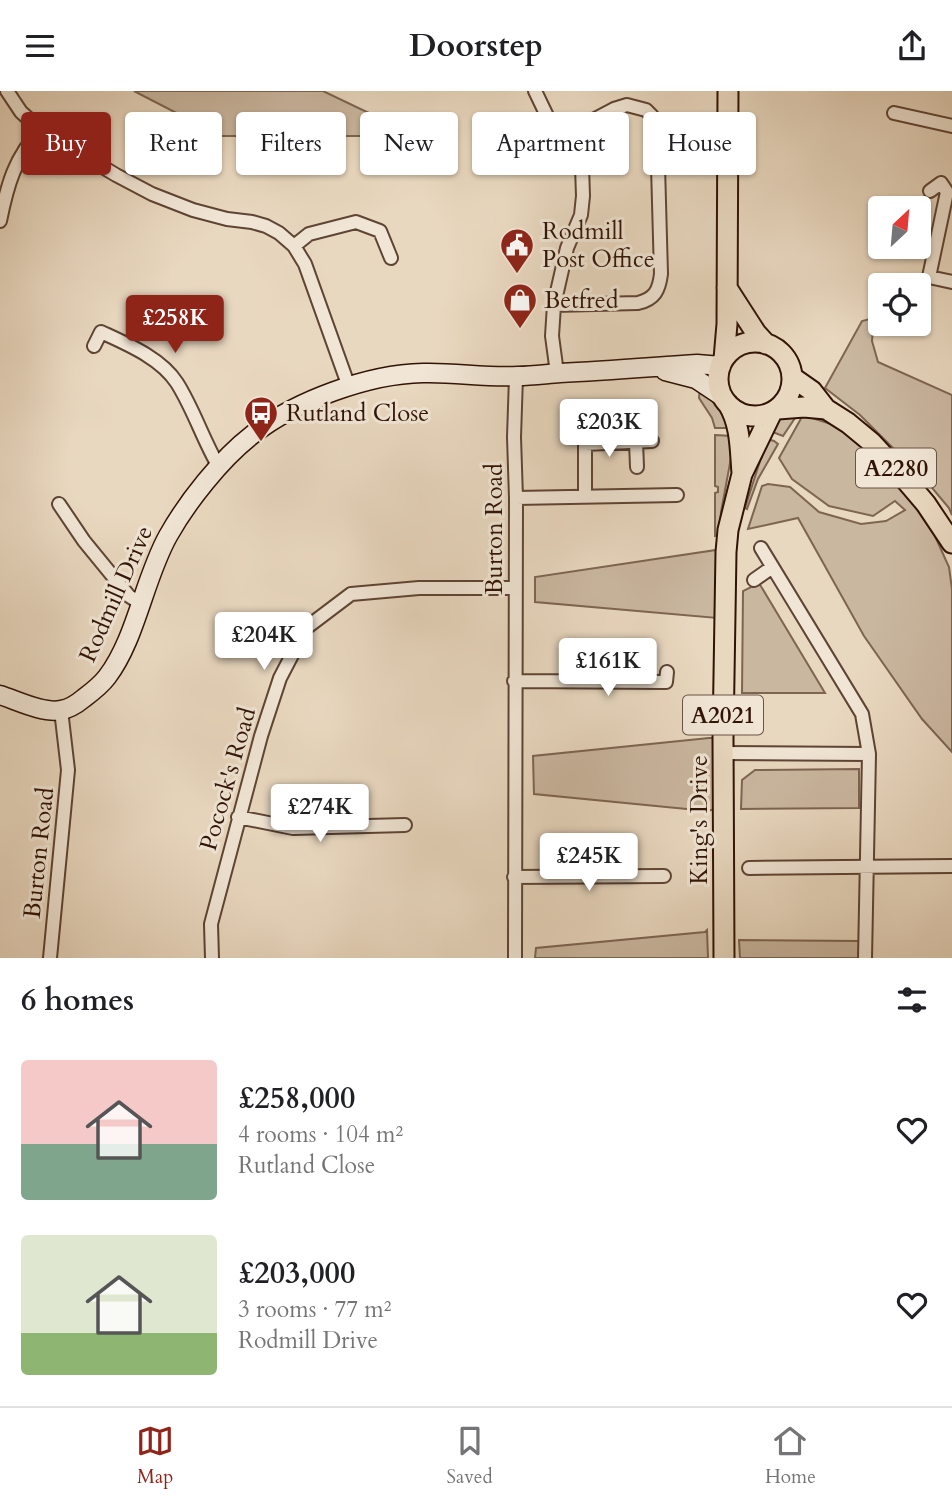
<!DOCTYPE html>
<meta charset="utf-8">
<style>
body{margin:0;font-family:Cardo,serif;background:#f2f2f2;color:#202124;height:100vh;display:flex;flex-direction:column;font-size:26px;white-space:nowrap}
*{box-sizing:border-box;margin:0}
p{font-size:23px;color:#757577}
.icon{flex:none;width:38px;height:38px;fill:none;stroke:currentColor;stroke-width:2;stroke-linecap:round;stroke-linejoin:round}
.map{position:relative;height:867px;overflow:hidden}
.panel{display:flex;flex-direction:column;background:#fff;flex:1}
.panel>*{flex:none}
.guide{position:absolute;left:21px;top:21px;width:910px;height:63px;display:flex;gap:14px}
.needle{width:46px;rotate:26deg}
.controls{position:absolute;left:868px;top:105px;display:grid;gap:14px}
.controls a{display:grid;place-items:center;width:63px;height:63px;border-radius:7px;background:#fff;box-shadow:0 2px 5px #0004;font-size:35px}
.price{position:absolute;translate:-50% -60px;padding:0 16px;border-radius:7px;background:#fff;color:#222;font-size:23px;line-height:46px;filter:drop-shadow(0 2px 4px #0008)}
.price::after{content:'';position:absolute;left:50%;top:42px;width:21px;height:16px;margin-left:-10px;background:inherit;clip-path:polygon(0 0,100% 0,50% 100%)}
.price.selected{background:#8f2418;color:#fff}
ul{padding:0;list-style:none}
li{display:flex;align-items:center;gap:21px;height:175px;padding:0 21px}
li span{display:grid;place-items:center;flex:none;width:196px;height:140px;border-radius:7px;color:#555}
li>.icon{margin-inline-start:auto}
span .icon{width:84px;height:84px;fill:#fffc;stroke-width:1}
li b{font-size:30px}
h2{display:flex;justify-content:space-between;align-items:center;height:84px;padding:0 21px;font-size:30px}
.tag{padding:0 24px;border-radius:7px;background:#fff;box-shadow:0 2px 5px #0004;font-size:24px;line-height:63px}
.tag.selected{background:#8f2418;color:#fff}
header{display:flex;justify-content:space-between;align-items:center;height:91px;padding:0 21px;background:#fff;font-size:32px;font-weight:600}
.tabs{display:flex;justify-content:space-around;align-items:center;height:98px;border-top:2px solid #e0e0e0;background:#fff;font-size:19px;color:#757577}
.tabs a{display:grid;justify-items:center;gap:4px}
.tabs .selected{color:#8f2418}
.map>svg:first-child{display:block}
</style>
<header><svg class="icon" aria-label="menu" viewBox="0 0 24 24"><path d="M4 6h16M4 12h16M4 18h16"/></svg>Doorstep<svg class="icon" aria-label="share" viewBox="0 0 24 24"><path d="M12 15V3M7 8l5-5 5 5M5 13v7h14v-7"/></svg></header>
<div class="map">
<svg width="952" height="867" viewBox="0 0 952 867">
<rect width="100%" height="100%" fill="#e9d8c0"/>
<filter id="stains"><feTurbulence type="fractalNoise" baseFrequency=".00286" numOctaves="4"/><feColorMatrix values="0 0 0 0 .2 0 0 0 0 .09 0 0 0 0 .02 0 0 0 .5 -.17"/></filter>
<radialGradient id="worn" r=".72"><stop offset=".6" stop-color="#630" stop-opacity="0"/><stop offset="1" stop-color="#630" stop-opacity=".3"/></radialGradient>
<!-- green -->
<path fill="#cab7a0" stroke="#7d6552" stroke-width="2" d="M134,0H323L417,45H221Z
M874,227L872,250L878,271L952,304V424L949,417L928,392L860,324L825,297L862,230Z
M700,297C715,308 724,321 731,337H715L712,327L699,307Z
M788,324H797L783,345L770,340L777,330Z
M803,324L837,335L885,375L917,416L934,443L949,476L952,498V661L922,628L864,545L798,427L748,438L762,395L768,393L790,396L819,421L861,433L886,430L905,419L895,410L873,425L829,415L792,388L779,367Z
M715,344L732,345L733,356L721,421L719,444L715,445V402L718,401V396L715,395Z
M767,348L774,350L778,353L758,388L747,418L745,417Z
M716,459L717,527L535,511V486Z
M759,492L825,602H742L743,500Z
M709,647H716V718L707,720L534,703L533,665Z
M859,678V717L741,718L742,689L755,679Z
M707,839L708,867H535L536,857L705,841Z
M739,849L859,850V867H740Z"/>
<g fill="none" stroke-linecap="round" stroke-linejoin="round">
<!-- street casing -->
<g stroke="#5e4434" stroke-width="16">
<path id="street" d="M7,0L21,21L41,39L116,84L152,103L193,119L227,128L252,131L266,135L279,142L294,155L305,173L349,296
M535,0L548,27L582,75L583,105L581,124L567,157L554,214L552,245L557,282
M894,22L952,35
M930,100L941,92L947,101L929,186L952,191
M0,130C7,95 15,65 41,39
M294,155L309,143L356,131L380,140L391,167
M554,214L638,212C655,208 659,199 661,183L657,39L652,25L646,19L627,14L614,18L561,46
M94,255L101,241C127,253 161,267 177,292C194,319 203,349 219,376
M636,351L637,376
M585,406V353L652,350
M516,407L677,404
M59,413L84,450L129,505L140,512
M761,457L862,623L869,663L865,867
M754,489L771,477
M514,590L666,591L667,581
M723,662L869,663
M238,726L293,737L405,734
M749,777L952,775
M514,786L664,785
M50,867L68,679L61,619
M212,867L211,833L261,645L280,587L306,537L351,503L419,497H515
M515,867L516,407L514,346L516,286"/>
</g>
<!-- secondary casing -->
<g stroke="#301305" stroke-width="21">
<path id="secondary" d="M665,280L696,288L723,306
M0,604C16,609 44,623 61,619C69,618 78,612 84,607C92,601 101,594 107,586C136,548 144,488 168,445C187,411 221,368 252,344C295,310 368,283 423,282C455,281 487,287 518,285C532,285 546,283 560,282C606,280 652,276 697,273L721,275"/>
</g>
<!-- primary casing -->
<g stroke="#301305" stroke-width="23">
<path id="primary" d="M727,197L756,242L766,253
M718 288a37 37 0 1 1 74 0a37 37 0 1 1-74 0Z
M724,268L727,233L728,0
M792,286L812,300L826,318L848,332L871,351L898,380L926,413L952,452
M728,313C741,334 740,359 742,382
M778,318L804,316L826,318
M724,867L723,647L726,461L728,439L742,383L772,321"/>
</g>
<!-- street -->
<use href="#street" stroke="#f1e6d6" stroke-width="12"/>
<!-- secondary -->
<use href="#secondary" stroke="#f1e6d6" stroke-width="18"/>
<!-- primary -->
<use href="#primary" stroke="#e9d8c0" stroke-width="19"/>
</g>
<!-- icons -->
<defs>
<g id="civic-pin" transform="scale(1.75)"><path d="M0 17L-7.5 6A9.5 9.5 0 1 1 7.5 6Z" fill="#8f2418" stroke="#f1e6d6"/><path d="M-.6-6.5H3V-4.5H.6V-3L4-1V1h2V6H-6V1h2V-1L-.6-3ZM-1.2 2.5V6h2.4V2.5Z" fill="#fff"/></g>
<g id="shop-pin" transform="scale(1.75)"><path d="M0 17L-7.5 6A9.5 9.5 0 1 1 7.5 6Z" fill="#8f2418" stroke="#f1e6d6"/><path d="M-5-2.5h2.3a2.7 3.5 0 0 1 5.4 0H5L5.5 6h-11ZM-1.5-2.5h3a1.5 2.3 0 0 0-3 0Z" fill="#fff"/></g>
<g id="bus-pin" transform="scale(1.75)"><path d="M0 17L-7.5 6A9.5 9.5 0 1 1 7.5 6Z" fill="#8f2418" stroke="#f1e6d6"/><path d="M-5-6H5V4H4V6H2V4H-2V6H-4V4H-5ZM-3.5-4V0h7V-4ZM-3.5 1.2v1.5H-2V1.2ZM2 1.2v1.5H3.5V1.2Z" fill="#fff"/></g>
</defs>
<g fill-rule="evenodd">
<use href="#civic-pin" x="517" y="154"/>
<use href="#shop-pin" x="520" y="209"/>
<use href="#bus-pin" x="261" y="322"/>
</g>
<g text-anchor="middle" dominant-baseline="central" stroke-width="6" stroke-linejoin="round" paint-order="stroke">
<!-- shield labels -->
<g fill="#f1e6d6" stroke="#6a5244" stroke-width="2">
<rect x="856" y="357.5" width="80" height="39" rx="5"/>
<rect x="683" y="604.5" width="80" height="39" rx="5"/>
</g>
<g font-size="23" font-weight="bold" fill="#301305">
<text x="896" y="377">A2280</text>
<text x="723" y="624">A2021</text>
</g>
<!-- poi labels -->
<g font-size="24" fill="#301305" stroke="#f1e6d6" text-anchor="start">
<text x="542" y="140">Rodmill<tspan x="542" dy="28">Post Office</tspan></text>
<text x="544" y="209">Betfred</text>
<text x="286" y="322">Rutland Close</text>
</g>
<!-- street labels -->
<g font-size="24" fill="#301305" stroke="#f1e6d6">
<text transform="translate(494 438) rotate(-90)">Burton Road</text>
<text transform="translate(116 503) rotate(-66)">Rodmill Drive</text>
<text transform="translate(228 688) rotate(-74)">Pocock's Road</text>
<text transform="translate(699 729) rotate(-90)">King's Drive</text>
<text transform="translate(39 762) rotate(-84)">Burton Road</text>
</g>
</g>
<rect width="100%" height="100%" filter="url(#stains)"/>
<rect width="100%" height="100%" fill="url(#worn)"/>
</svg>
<div class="controls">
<a><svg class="needle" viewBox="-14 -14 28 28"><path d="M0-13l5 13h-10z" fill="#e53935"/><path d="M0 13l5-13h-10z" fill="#757577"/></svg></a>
<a><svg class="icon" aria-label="locate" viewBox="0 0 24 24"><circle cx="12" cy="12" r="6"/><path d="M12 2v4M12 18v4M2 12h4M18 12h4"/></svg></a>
</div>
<b class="price selected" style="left:175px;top:264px">£258K</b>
<b class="price" style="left:609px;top:368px">£203K</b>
<b class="price" style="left:264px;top:581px">£204K</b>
<b class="price" style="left:608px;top:607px">£161K</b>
<b class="price" style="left:320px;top:753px">£274K</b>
<b class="price" style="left:589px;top:802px">£245K</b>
<div class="guide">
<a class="tag selected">Buy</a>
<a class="tag">Rent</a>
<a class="tag">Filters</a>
<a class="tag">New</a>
<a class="tag">Apartment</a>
<a class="tag">House</a>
</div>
</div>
<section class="panel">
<h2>6 homes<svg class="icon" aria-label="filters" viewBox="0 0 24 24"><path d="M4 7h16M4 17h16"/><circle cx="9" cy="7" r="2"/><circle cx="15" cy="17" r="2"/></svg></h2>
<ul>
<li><span style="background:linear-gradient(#f6c9c9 60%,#7fa58c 0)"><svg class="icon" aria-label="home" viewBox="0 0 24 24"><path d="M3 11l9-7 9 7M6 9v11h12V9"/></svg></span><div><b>£258,000</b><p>4 rooms · 104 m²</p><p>Rutland Close</p></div><svg class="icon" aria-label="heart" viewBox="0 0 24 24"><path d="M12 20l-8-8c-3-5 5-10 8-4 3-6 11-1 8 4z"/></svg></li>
<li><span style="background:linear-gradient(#dfe7d0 70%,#8fb573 0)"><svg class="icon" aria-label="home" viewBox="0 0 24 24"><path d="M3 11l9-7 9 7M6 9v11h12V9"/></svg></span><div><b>£203,000</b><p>3 rooms · 77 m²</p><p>Rodmill Drive</p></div><svg class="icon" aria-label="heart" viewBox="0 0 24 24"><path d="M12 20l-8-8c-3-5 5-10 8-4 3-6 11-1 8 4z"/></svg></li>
</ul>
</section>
<nav class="tabs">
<a class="selected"><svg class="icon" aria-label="map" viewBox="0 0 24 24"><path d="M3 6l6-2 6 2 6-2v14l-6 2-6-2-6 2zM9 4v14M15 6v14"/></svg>Map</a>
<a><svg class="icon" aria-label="saved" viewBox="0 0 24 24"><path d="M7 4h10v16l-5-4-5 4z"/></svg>Saved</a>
<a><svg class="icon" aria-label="home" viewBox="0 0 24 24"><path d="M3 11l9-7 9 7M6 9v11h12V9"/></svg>Home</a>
</nav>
